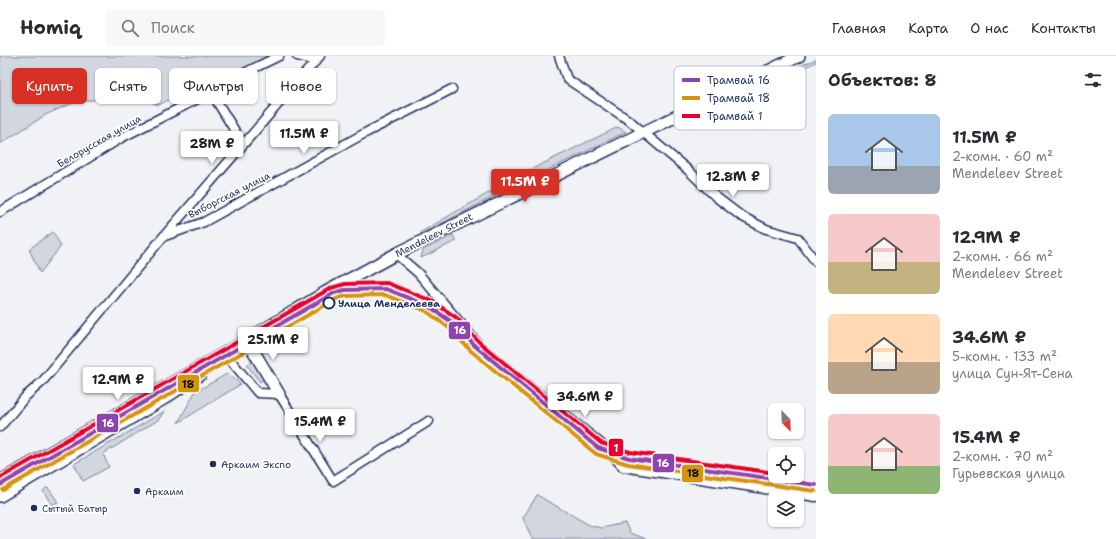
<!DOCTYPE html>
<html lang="ru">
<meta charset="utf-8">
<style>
body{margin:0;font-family:"Shantell Sans",sans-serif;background:#f7f7f7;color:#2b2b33;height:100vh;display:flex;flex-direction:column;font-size:15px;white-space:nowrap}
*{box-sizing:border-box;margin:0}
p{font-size:13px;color:#7c7c81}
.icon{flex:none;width:22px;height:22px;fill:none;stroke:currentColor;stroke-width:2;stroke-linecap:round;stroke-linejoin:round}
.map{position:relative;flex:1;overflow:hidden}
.drawer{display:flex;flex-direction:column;background:#fff;width:300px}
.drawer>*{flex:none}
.hud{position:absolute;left:12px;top:12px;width:380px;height:36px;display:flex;gap:8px}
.needle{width:26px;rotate:157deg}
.buttons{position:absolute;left:768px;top:347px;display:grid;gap:8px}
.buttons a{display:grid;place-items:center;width:36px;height:36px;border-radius:6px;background:#fff;box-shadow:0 1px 3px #0004;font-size:20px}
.price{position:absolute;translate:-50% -34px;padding:0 9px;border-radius:4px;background:#fff;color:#222;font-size:13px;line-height:26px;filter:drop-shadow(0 1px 2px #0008)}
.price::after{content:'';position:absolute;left:50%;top:24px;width:12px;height:9px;margin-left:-6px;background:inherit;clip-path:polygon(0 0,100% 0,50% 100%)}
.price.on{background:#d93025;color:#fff}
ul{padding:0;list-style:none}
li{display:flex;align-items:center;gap:12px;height:100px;padding:0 12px}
li span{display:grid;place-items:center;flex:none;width:112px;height:80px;border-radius:6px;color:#555}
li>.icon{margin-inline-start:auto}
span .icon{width:48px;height:48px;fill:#fffc;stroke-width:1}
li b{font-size:17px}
h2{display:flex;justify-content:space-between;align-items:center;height:48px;padding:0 12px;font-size:17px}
.chip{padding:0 14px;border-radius:6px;background:#fff;box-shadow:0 1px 3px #0004;font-size:14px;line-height:36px}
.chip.on{background:#d93025;color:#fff}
header{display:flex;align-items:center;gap:24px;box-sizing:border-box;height:56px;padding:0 20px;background:#fff;border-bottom:1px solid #e1e1e2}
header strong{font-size:19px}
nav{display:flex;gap:22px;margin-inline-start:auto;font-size:14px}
.search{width:280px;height:36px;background:#f7f7f7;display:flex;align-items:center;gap:10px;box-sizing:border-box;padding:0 14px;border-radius:6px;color:#7c7c81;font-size:15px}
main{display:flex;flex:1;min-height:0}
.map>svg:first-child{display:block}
</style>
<header>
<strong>Homiq</strong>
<div class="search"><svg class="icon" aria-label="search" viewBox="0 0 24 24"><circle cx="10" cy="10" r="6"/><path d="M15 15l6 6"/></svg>Поиск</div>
<nav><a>Главная</a><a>Карта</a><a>О нас</a><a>Контакты</a></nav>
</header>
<main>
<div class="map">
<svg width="816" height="483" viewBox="0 0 816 483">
<rect width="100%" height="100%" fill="#f1f2f5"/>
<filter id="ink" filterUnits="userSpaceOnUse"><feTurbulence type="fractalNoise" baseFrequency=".025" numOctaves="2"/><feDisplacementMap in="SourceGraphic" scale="8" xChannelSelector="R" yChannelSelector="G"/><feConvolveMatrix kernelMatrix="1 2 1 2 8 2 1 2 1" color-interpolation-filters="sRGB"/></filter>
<g filter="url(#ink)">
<!-- green -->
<path fill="#d2d6df" stroke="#76829e" d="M0,0H271L243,13L220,15L159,49L117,33L111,41L73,47L47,58L0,88Z
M816,3V6L797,15L796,12Z
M618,71L626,76L513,131L509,130L505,126Z
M497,132L498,137L495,140L421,178V176Z
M53,176L61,190L40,217L29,193Z
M453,179L456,185L421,202L423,194Z
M252,305L264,323L260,326L247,309Z
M227,318L241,328L178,367L195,336Z
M165,355L158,364L103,398L109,411L83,425L74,408Z
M46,432L49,433L58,446L52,449L43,435Z
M537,439L589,469L601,472L625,467L630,477L647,483H532L523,462Z"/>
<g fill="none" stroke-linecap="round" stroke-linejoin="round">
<!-- street casing -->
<g stroke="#1b2f5e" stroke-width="11">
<path id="street" d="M297,0L316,5
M559,0L567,23L630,65L688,114L716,141L741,160L766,173L798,182L816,206
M211,36L238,20L279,0
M0,156L121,82L211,36L243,88
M165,180L204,166L367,76L452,33
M396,198L418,217L481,291L604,390L623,411L816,441
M227,300L258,337L279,338L333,425L429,365
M0,371L26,340L42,326L163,181L320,0"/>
</g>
<!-- secondary casing -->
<g stroke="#1b2f5e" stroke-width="14">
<path id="secondary" d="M247,284L279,338
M0,425L247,284L326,236L396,198L799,0
M0,440L165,342L201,318"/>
</g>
<!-- street -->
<use href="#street" stroke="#fff" stroke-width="8"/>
<!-- secondary -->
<use href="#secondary" stroke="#fff" stroke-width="11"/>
<!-- tram-1 casing -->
<g stroke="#fff" stroke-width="7">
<path id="tram-1" d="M0,429L334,237L345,234L386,233L429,250L453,267L475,290L598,392L629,402L816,429"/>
</g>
<!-- tram-2 casing -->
<g stroke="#fff" stroke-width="7">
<path id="tram-2" d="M3,434L336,243L346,240L385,239L426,255L449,272L471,295L596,398L628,408L815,435"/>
</g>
<!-- tram-3 casing -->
<g stroke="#fff" stroke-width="7">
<path id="tram-3" d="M0,422L331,232L345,228L387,227L432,245L457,262L479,286L601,387L630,396L775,417"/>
</g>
<!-- tram-1 -->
<use href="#tram-1" stroke="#8e44ad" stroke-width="4"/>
<!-- tram-2 -->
<use href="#tram-2" stroke="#d6940e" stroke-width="4"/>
<!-- tram-3 -->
<use href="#tram-3" stroke="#e4002b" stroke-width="4"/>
</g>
</g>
<!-- markers -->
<circle fill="#fff" stroke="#1b2f5e" stroke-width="2" cx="329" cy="247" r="5.5"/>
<g fill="#1b2f5e" stroke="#fff" stroke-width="1.5">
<circle cx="213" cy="408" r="4"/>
<circle cx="137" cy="435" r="4"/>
<circle cx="34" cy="452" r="4"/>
</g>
<g text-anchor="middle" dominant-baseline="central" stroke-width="3.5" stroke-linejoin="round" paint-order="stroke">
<!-- street labels -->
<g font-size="10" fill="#1b2f5e" stroke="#fff">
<text transform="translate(99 85) rotate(-30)">Белорусская улица</text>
<text transform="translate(229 139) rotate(-27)">Выборгская улица</text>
<text transform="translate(434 179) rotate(-27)">Mendeleev Street</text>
</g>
<!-- stop labels -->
<g font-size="10" font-weight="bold" fill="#1b2f5e" stroke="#fff" text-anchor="start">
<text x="338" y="247">Улица Менделеева</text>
</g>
<!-- poi labels -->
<g font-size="10" fill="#1b2f5e" stroke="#fff" text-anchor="start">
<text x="221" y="408">Аркаим Экспо</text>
<text x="145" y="435">Аркаим</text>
<text x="42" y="452">Сытый Батыр</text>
</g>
</g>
<!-- legend -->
<rect x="674" y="10" width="132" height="64" rx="6" fill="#fff" stroke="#bbc1cf" stroke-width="1"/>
<rect x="682" y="22" width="18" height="4" fill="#8e44ad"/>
<rect x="682" y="40" width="18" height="4" fill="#d6940e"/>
<rect x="682" y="58" width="18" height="4" fill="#e4002b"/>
<g font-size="11" fill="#1b2f5e">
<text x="707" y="28">Трамвай 16</text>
<text x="707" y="46">Трамвай 18</text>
<text x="707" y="64">Трамвай 1</text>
</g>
<g stroke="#fff" stroke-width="1.5">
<rect x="448" y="265" width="23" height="19" rx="4" fill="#8e44ad"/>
<rect x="177" y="318" width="23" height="19" rx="4" fill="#d6940e"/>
<rect x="96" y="357" width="23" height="20" rx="4" fill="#8e44ad"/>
<rect x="608" y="382" width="16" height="19" rx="4" fill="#e4002b"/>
<rect x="652" y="397" width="23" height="20" rx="4" fill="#8e44ad"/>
<rect x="681" y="408" width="23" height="19" rx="4" fill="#d6940e"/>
</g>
<g font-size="11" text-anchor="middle" font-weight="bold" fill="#fff">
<text x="460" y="278">16</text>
<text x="108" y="371">16</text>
<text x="616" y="396">1</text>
<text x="663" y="411">16</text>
</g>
<g font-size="11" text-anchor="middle" font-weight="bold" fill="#111">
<text x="188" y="332">18</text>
<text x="693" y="421">18</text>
</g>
</svg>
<div class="buttons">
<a><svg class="needle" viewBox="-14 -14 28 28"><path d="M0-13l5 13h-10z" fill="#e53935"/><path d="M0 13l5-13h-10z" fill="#7c7c81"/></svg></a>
<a><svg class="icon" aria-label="locate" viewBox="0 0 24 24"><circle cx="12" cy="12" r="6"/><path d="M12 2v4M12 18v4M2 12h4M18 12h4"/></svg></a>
<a><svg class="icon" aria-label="layers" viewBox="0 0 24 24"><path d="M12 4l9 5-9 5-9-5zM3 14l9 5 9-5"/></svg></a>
</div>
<b class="price" style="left:304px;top:99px">11.5M ₽</b>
<b class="price" style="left:212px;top:109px">28M ₽</b>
<b class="price" style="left:733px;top:142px">12.8M ₽</b>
<b class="price on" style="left:525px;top:147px">11.5M ₽</b>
<b class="price" style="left:273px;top:305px">25.1M ₽</b>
<b class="price" style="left:118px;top:345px">12.9M ₽</b>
<b class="price" style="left:585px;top:362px">34.6M ₽</b>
<b class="price" style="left:320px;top:387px">15.4M ₽</b>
<div class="hud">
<a class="chip on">Купить</a>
<a class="chip">Снять</a>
<a class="chip">Фильтры</a>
<a class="chip">Новое</a>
</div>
</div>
<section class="drawer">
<h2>Объектов: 8<svg class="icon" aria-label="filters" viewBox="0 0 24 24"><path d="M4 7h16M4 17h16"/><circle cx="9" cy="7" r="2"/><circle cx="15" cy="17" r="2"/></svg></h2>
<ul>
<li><span style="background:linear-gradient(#a9c7e8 65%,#9aa5b1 0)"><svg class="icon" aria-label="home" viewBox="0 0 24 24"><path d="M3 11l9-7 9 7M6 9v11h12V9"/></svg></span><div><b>11.5M ₽</b><p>2-комн. · 60 m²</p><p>Mendeleev Street</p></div></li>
<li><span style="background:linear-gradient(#f6c9c9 60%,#c2b280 0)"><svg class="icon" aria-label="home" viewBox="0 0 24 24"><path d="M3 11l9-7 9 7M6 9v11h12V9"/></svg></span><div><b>12.9M ₽</b><p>2-комн. · 66 m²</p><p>Mendeleev Street</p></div></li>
<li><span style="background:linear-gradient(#ffd9b3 60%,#b9a48a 0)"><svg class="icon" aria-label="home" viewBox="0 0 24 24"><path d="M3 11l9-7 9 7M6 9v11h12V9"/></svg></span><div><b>34.6M ₽</b><p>5-комн. · 133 m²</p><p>улица Сун-Ят-Сена</p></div></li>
<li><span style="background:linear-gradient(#f6c9c9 65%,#8fb573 0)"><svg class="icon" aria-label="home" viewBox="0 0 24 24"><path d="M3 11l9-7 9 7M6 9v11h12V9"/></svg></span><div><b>15.4M ₽</b><p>2-комн. · 70 m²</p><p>Гурьевская улица</p></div></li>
</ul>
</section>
</main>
